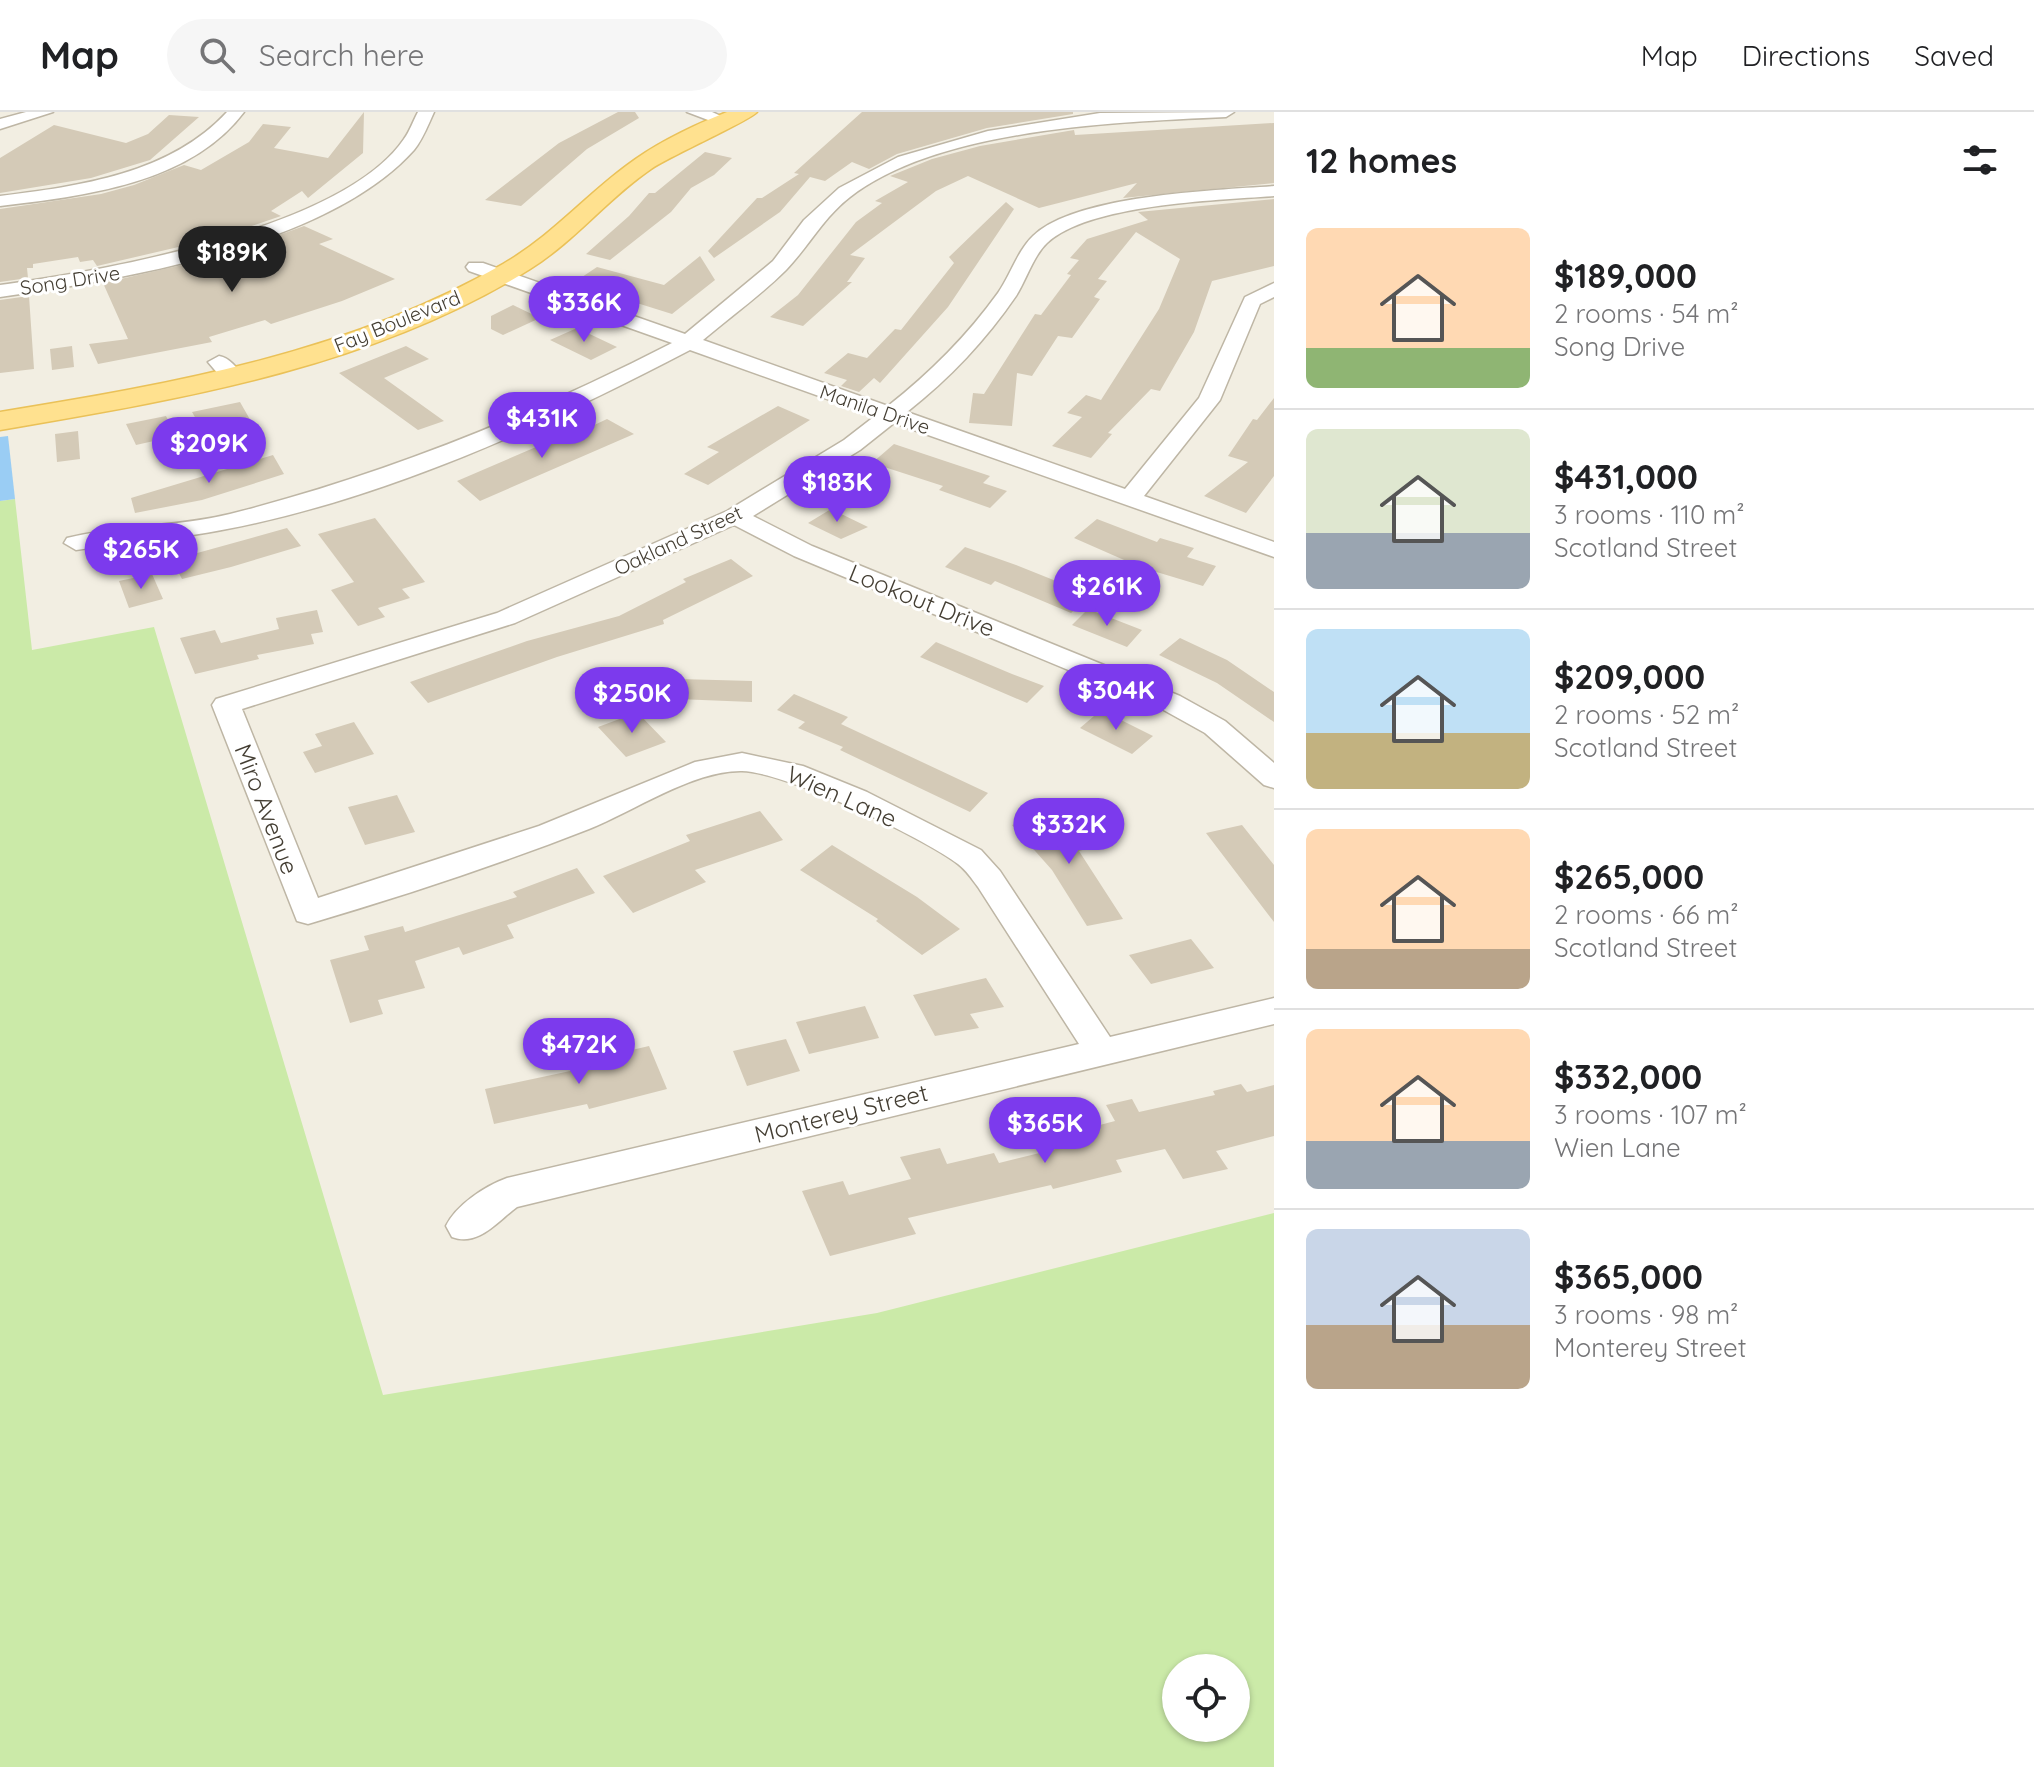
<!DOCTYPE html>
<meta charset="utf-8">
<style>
body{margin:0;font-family:Quicksand,sans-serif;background:#f6f6f6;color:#202124;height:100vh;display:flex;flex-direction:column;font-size:30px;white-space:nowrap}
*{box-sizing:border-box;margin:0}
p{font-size:26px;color:#757577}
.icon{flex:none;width:44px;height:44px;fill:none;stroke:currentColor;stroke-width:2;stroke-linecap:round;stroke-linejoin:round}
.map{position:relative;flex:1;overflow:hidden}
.drawer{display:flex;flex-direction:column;background:#fff;width:760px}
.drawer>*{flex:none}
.buttons{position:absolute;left:1162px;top:1542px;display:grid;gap:16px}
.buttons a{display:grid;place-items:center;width:88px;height:88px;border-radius:50%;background:#fff;box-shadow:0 2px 6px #0004;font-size:40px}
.price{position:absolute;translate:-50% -68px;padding:0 18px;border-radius:28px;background:#7c3aed;color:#fff;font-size:26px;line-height:52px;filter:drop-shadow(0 2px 4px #0008)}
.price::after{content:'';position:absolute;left:50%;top:48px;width:24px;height:18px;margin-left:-12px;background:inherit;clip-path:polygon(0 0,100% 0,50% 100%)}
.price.active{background:#222;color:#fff}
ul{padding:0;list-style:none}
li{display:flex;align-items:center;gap:24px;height:200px;padding:0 32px}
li+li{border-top:2px solid #e0e0e0}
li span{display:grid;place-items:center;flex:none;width:224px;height:160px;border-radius:12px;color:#555}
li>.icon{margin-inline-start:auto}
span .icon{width:96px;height:96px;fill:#fffc;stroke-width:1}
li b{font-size:34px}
h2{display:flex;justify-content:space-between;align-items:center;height:96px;padding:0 32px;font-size:34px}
header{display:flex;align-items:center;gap:48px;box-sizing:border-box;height:112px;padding:0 40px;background:#fff;border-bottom:2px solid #e0e0e0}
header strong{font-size:38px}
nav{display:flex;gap:44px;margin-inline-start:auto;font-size:28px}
.search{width:560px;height:72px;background:#f6f6f6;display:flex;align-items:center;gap:20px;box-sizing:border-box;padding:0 28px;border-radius:44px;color:#757577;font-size:30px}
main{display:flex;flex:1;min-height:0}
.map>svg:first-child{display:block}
</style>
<header>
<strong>Map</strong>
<div class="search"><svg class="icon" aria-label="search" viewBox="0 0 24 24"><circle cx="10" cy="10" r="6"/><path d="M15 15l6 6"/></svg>Search here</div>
<nav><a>Map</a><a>Directions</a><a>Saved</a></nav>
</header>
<main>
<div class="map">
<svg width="1274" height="1655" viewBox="0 0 1274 1655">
<rect width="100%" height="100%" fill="#f2eee2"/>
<!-- green -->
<path fill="#cbeaa8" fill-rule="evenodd" d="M15,387L32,538L154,515L383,1283L877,1201L1274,1101V1655H0V389ZM1176,1556H1236V1616H1176Z"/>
<!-- water -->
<path fill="#9acdf4" d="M8,324L15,387L0,389V325Z"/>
<!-- building -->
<path fill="#d4cab7" d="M364,0L363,41L308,86L302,79L271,99L281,104L217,126L97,154L93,148L80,150L78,145L33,152V156H27L28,166L0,170V97L101,82L134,73L184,53L201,58L249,30L263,12L291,15L274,36L328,46Z
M618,0H635L639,6L587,37L521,94L485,88L559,31Z
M862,0H1073V2L987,16L897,42L869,57L852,50L825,69L810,65L780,100L714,146L708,139L757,86H762L799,62L794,61Z
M169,3L199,5L150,48L91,66L0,81V46L54,13L126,31L148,22Z
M1274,11V71L1123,86L1137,71L1039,96L968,64L936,79L850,143L865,146L847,170H852L803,214L770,205L798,183L856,110L882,91L875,89L908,70L890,64L932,47L980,34L1074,18L1075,23Z
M705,40L732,46L714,63L691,76L671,100L610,148L586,142L629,104L649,81H655Z
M1274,87V154L1212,169L1194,220L1160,279L1151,277L1108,321L1112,322L1091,346L1052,334L1082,305L1067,301L1086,283L1101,288L1159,197L1180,147L1136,120L1098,167L1107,169L1094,185L1100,187L1072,226L1058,224L1032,264L1017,261L1012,314L969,311L973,281L984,282L1035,202L1041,203L1071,163L1067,162L1079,148L1070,146L1087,127L1148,108L1138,100Z
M1006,90L1014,97L948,195L880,271L874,266L859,280L841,274L847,268L824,261L848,241L867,246L895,217L901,218L954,151L949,145Z
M304,114L333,127L319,132L395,167L342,189L271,212L265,208L209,225L212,230L98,252L89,232L128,227L103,171L222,144Z
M700,144L715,168L672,202L573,171L597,155L664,173Z
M29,184L34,257L0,261V188Z
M513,193L540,206L503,223L491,217V204Z
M577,216L617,235L591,248L550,228Z
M72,234L74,255L52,258L50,237Z
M406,234L429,247L384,266L444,309L418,318L339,261Z
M1274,286V364L1246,401L1204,384L1248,350L1228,344L1253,307L1257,308Z
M240,290L252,311L204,321L192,300Z
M778,294L810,308L708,373L684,362L719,340L707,335Z
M166,304L176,324L136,333L126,312Z
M607,307L634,322L480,389L457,369L550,329L554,332Z
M78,319L80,347L57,350L55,322Z
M894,332L990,364L983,371L1007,379L990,396L939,378L943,374L872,351Z
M273,343L284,362L202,388L135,401L131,386Z
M831,397L868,415L841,427L808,411Z
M375,406L425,470L402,477L410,486L378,496L385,505L358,514L331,478L354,470L318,422Z
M1097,407L1157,430L1160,426L1194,436L1187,445L1216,454L1203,474L1140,455L1074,426Z
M287,416L301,434L231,455L182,467L172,448Z
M965,435L1016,453L1091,483L1071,501L995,469L991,473L945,455Z
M731,447L753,464L663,508L664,512L557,545L428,591L410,570L527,529L619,504L686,470L683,467Z
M152,462L163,487L129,496L119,469Z
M1088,497L1142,518L1127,535L1072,513Z
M317,498L323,520L311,522L314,532L257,543L259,547L195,562L180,526L215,518L221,531L279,517L276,506Z
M1180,526L1227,548L1274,580V610L1217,571L1159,543Z
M936,530L1012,562L1044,574L1027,591L920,545Z
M679,567L752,569V590L677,587Z
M794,582L848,605L841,612L988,681L970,700L840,638L843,635L798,616L805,610L777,598Z
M1101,598L1153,624L1132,642L1080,616Z
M633,602H639L666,630L626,645L598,615Z
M354,610L374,642L315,661L303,640L322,634L315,622Z
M397,683L415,720L365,733L348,695Z
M760,699L783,728L695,758L706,770L633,801L603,764L690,729L686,723Z
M1055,699L1089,736L1079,739L1123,807L1087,814L1052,758L1012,713Z
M1242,713L1274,753V810L1206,721Z
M832,733L917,785L960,817L922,843L876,809L878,807L800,758Z
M577,756L595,781L507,813L514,826L463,843L459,835L415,849L425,876L378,888L383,902L350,911L330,848L369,838L364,824L403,814L405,820L517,785L513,780Z
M1191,827L1214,856L1151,872L1129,843Z
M986,866L1004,895L970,902L979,916L935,924L913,883Z
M865,894L879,926L809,942L796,910Z
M786,927L800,959L747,974L733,939Z
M649,934L667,977L589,997L587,992L494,1012L485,977L575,958L572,952Z
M1241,972L1247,980L1274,973V1024L1216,1039L1228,1057L1183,1067L1165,1037L1116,1048L1122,1060L1053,1077L1051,1073L908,1106L916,1122L830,1144L802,1079L843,1069L849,1083L911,1067L900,1045L940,1036L947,1052L994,1041L999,1051L1060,1036L1054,1025L1115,1009L1106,993L1132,987L1139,1000L1215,983L1213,979Z"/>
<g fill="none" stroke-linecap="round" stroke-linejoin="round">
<!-- minor casing -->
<g stroke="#beb6a5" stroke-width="3">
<path id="minor" d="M26,0H53L0,17V7Z
M227,0H244C190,72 84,84 0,94V84C80,74 170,62 227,0Z
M418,0H434C428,13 423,27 414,38C328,134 124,167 0,185V173C103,159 343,117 404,27C410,19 413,9 418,0Z
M687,0H712L732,9L724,14Z
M1234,0L1226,5C1117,10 939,16 850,85C824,105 809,134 786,158C761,183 730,205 703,228L888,294C930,261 967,224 998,181C1010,164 1018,138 1033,124C1075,83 1216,78 1274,74V84C1218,88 1088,92 1047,131C1034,143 1026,168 1016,184C986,228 949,267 907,300L1125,377L1199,286L1245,185L1274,171V185L1260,192L1220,288L1144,384L1274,430V445L894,311L860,338L753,404L812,434L1180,584L1225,609L1274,651V676L1264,673L1205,621L1160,596L794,444L734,413L515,511L242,597L318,786L539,714L695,650L742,641L803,654L867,680L981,738L1000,759L1110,925L1274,886V912L517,1095C497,1110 478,1135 452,1125L446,1114C456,1093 485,1074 507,1066L1079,932L978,775C972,767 966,758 958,752C923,725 785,660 742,659C694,658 634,699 589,717C497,753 403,784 308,812L297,809L212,593L216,587L497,501L727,399L844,328L875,304L690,238C549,312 384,387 227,417C177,427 126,431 76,438L64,431L67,426C120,413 177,415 230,402C384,363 530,304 672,231L469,159L466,155L469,151H483L685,222L773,149L804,108L839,76L898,45L988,19L1100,1Z
M219,244C230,246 237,256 244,265L241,270H225L208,250Z"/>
</g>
<!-- major casing -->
<g stroke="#eac158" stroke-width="3">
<path id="major" d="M727,0H757C749,9 670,44 651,57C607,87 575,129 530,157C372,256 180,287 0,318V300C173,272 349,241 503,152C550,125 583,86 626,54C656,31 692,14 727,0Z"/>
</g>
<!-- minor -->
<use href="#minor" fill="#fff" fill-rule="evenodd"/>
<!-- major -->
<use href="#major" fill="#ffe18f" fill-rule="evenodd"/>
</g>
<g text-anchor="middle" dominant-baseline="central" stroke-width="6" stroke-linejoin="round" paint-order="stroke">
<!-- far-street labels -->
<g font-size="20" fill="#443e33" stroke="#fff">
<text transform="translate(70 168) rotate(-9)">Song Drive</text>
<text transform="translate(397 209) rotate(-22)">Fay Boulevard</text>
<text transform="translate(875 297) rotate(19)">Manila Drive</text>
<text transform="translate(678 428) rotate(-25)">Oakland Street</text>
</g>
<!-- street labels -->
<g font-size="24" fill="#443e33" stroke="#fff">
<text transform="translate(922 488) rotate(22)">Lookout Drive</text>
<text transform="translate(842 684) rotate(24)">Wien Lane</text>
<text transform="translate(267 697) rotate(69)">Miro Avenue</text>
<text transform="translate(841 1001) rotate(-14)">Monterey Street</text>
</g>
</g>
</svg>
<div class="buttons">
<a><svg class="icon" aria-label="locate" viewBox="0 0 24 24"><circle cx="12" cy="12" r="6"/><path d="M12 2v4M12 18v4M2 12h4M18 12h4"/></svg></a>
</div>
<b class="price active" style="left:232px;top:182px">$189K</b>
<b class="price" style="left:584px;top:232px">$336K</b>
<b class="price" style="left:542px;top:348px">$431K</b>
<b class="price" style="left:209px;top:373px">$209K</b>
<b class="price" style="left:837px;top:412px">$183K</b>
<b class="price" style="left:141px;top:479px">$265K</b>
<b class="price" style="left:1107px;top:516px">$261K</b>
<b class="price" style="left:1116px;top:620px">$304K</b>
<b class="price" style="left:632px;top:623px">$250K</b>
<b class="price" style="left:1069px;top:754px">$332K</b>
<b class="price" style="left:579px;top:974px">$472K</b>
<b class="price" style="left:1045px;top:1053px">$365K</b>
</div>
<section class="drawer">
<h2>12 homes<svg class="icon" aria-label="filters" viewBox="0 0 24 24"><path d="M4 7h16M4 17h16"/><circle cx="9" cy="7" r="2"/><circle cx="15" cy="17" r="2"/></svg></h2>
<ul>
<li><span style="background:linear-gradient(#ffd9b3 75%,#8fb573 0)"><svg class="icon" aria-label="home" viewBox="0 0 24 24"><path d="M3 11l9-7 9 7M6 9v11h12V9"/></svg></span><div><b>$189,000</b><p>2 rooms · 54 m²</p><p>Song Drive</p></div></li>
<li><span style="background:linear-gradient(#dfe7d0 65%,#9aa5b1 0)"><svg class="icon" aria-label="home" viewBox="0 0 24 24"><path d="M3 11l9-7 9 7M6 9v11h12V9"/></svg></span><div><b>$431,000</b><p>3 rooms · 110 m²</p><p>Scotland Street</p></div></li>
<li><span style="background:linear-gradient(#bfe0f5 65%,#c2b280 0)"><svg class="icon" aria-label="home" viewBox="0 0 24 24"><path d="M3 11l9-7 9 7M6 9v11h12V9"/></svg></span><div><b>$209,000</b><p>2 rooms · 52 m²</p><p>Scotland Street</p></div></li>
<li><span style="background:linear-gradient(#ffd9b3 75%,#b9a48a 0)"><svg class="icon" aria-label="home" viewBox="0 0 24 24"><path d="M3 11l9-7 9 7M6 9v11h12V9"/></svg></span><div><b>$265,000</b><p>2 rooms · 66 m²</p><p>Scotland Street</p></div></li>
<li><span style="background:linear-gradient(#ffd9b3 70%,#9aa5b1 0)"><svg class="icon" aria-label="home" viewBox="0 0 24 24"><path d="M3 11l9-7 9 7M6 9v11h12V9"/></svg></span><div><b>$332,000</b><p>3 rooms · 107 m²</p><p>Wien Lane</p></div></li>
<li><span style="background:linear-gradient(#c9d6e8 60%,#b9a48a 0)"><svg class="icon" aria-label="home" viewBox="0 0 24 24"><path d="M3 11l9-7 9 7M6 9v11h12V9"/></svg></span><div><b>$365,000</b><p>3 rooms · 98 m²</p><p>Monterey Street</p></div></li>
</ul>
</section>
</main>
